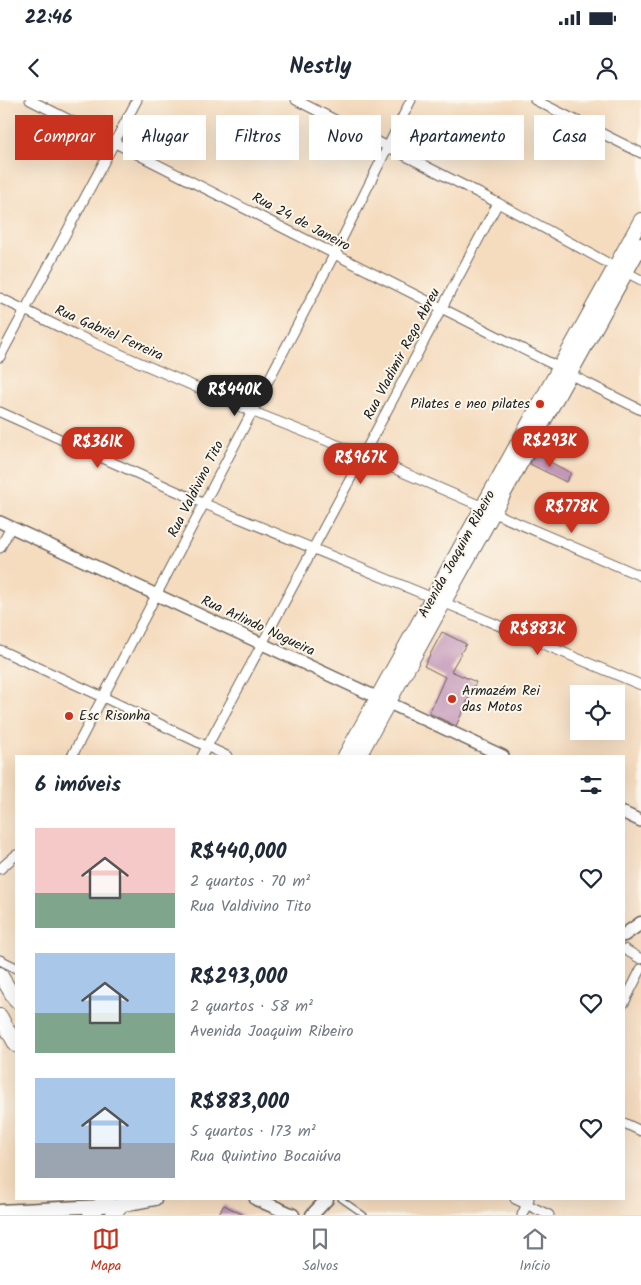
<!DOCTYPE html>
<html lang="pt">
<meta charset="utf-8">
<style>
body{margin:0;font-family:Kalam,sans-serif;background:#f6f6f7;color:#1f2937;height:100vh;display:flex;flex-direction:column;font-size:19px;white-space:nowrap}
*{box-sizing:border-box;margin:0}
p{font-size:16px;color:#747a83}
.icon{flex:none;width:28px;height:28px;fill:none;stroke:currentColor;stroke-width:2;stroke-linecap:round;stroke-linejoin:round}
.map{position:relative;flex:1;overflow:hidden}
.drawer{position:absolute;left:15px;top:655px;width:610px;height:445px;display:flex;flex-direction:column;background:#fff;border-radius:0px;box-shadow:0 5px 20px #0002}
.drawer>*{flex:none}
.hud{position:absolute;left:15px;top:15px;width:611px;height:45px;display:flex;gap:10px}
.fabs{position:absolute;left:570px;top:585px;display:grid;gap:10px}
.fabs a{display:grid;place-items:center;width:55px;height:55px;border-radius:0px;background:#fff;box-shadow:0 5px 20px #0002;font-size:25px}
.price{position:absolute;translate:-50% -42px;padding:0 11px;border-radius:18px;background:#c8321e;color:#fff;font-size:16px;line-height:32px;filter:drop-shadow(0 1px 2px #0008)}
.price::after{content:'';position:absolute;left:50%;top:30px;width:15px;height:11px;margin-left:-8px;background:inherit;clip-path:polygon(0 0,100% 0,50% 100%)}
.price.active{background:#222;color:#fff}
ul{padding:0;list-style:none}
li{display:flex;align-items:center;gap:15px;height:125px;padding:0 20px}
li span{display:grid;place-items:center;flex:none;width:140px;height:100px;border-radius:0px;color:#555}
li>.icon{margin-inline-start:auto}
span .icon{width:60px;height:60px;fill:#fffc;stroke-width:1}
li b{font-size:21px}
h2{display:flex;justify-content:space-between;align-items:center;height:60px;padding:0 20px;font-size:21px}
.chip{padding:0 18px;border-radius:0px;background:#fff;box-shadow:0 5px 20px #0002;font-size:18px;line-height:45px}
.chip.active{background:#c8321e;color:#fff}
.status{display:flex;justify-content:space-between;align-items:center;height:35px;padding:0 25px;background:#fff;direction:ltr}
.status svg{height:14px;fill:currentColor}
header{display:flex;justify-content:space-between;align-items:center;height:65px;padding:0 20px;background:#fff;font-size:22px;font-weight:800}
.dock{display:flex;justify-content:space-around;align-items:center;height:70px;border-top:1px solid #e0e1e3;background:#fff;font-size:14px;color:#747a83}
.dock a{display:grid;justify-items:center;gap:2px}
.dock .active{color:#c8321e}
.map>svg:first-child{display:block}
</style>
<div class="status"><b>22:46</b><svg viewBox="0 0 49 12"><path d="M0 12V9h3v3zM5 12V6h3v6zM10 12V3h3v9zM15 12V0h3v12zM26 1h20v11H26zM47 4h2v5h-2z"/></svg></div>
<header><svg class="icon" aria-label="back" viewBox="0 0 24 24"><path d="M15 5l-7 7 7 7"/></svg>Nestly<svg class="icon" aria-label="person" viewBox="0 0 24 24"><circle cx="12" cy="8" r="4"/><path d="M4 21q1-7 8-7t8 7"/></svg></header>
<div class="map">
<svg width="641" height="1115" viewBox="0 0 641 1115">
<rect width="100%" height="100%" fill="#fbf7ec"/>
<filter id="ink" filterUnits="userSpaceOnUse"><feTurbulence type="fractalNoise" baseFrequency=".02" numOctaves="2"/><feDisplacementMap in="SourceGraphic" scale="10" xChannelSelector="R" yChannelSelector="G"/><feConvolveMatrix kernelMatrix="1 2 1 2 8 2 1 2 1" color-interpolation-filters="sRGB"/></filter>
<filter id="wash" filterUnits="userSpaceOnUse"><feTurbulence type="fractalNoise" baseFrequency=".0096" numOctaves="4" result="noise"/><feDisplacementMap in="SourceGraphic" scale="20" xChannelSelector="R" yChannelSelector="G"/><feGaussianBlur stdDeviation="1.12" result="paint"/><feColorMatrix in="noise" values="0 0 0 0 0 0 0 0 0 0 0 0 0 0 0 0 0 1.4 0 .05"/><feComposite in="paint" operator="in"/></filter>
<g filter="url(#wash)">
<rect width="100%" height="100%" fill="#f5dcbf"/>
<g id="blocks">
<!-- building -->
<path fill="#c397b8" d="M535,354L571,373L566,382L530,364Z
M442,532L466,544L451,571L476,582L456,626L429,613L445,577L424,566Z
M224,1105L244,1115H218Z"/>
</g>
</g>
<g filter="url(#ink)">
<use href="#blocks" fill-opacity="0" stroke="#685f55" stroke-width="1"/>
<g fill="none" stroke-linecap="round" stroke-linejoin="round">
<!-- service casing -->
<g stroke="#685f55" stroke-width="7">
<path id="service" d="M341,1099L364,1115"/>
</g>
<!-- minor casing -->
<g stroke="#685f55" stroke-width="11">
<path id="minor" d="M30,0L560,268
M296,0L498,103L615,167
M535,0L641,53
M626,172L641,180
M0,198L74,234L251,311L363,355L483,407
M0,257L137,0
M571,275L641,310
M0,312L205,404L433,498
M494,413L641,476
M0,448L11,427
M445,503L641,585
M0,550L103,597L227,656
M72,656L334,155L411,0
M202,656L498,103
M0,769L16,755
M624,849L641,859
M0,860L16,868
M624,903L641,869
M624,1023L641,1031
M515,1099L549,1115
M522,1115L529,1099"/>
</g>
<!-- tertiary casing -->
<g stroke="#685f55" stroke-width="14">
<path id="tertiary" d="M0,422L503,656
M624,713L641,721"/>
</g>
<!-- secondary casing -->
<g stroke="#685f55" stroke-width="15">
<path id="secondary" d="M624,835L641,823
M256,1099L293,1115
M0,1111L123,1105L155,1099
M312,1115L327,1099"/>
</g>
<!-- primary casing -->
<g stroke="#685f55" stroke-width="16">
<path id="primary" d="M345,656L641,120
M359,656L641,145
M0,874L16,901
M0,916L16,945
M90,1115L106,1099
M113,1115L126,1099"/>
</g>
<!-- service -->
<use href="#service" stroke="#fff" stroke-width="4.5"/>
<!-- minor -->
<use href="#minor" stroke="#fff" stroke-width="9"/>
<!-- tertiary -->
<use href="#tertiary" stroke="#fff" stroke-width="11"/>
<!-- secondary -->
<use href="#secondary" stroke="#fff" stroke-width="12"/>
<!-- primary -->
<use href="#primary" stroke="#fff" stroke-width="14"/>
</g>
</g>
<!-- markers -->
<g fill="#c8321e" stroke="#fbf7ec" stroke-width="2">
<circle cx="540" cy="304" r="5"/>
<circle cx="452" cy="599" r="5"/>
<circle cx="69" cy="616" r="5"/>
</g>
<g text-anchor="middle" dominant-baseline="central" stroke-width="4" stroke-linejoin="round" paint-order="stroke">
<!-- street labels -->
<g font-size="14" fill="#1c1c1c" stroke="#fbf7ec">
<text transform="translate(301 122) rotate(28)">Rua 24 de Janeiro</text>
<text transform="translate(109 233) rotate(24)">Rua Gabriel Ferreira</text>
<text transform="translate(402 254) rotate(-62)">Rua Vladimir Rego Abreu</text>
<text transform="translate(196 389) rotate(-63)">Rua Valdivino Tito</text>
<text transform="translate(457 454) rotate(-61)">Avenida Joaquim Ribeiro</text>
<text transform="translate(258 526) rotate(25)">Rua Arlindo Nogueira</text>
</g>
<!-- poi labels -->
<g font-size="14" fill="#1c1c1c" stroke="#fbf7ec" text-anchor="start">
<text x="530" y="304" text-anchor="end">Pilates e neo pilates</text>
<text x="462" y="591">Armazém Rei<tspan x="462" dy="16">das Motos</tspan></text>
<text x="79" y="616">Esc Risonha</text>
</g>
</g>
</svg>
<div class="fabs">
<a><svg class="icon" aria-label="locate" viewBox="0 0 24 24"><circle cx="12" cy="12" r="6"/><path d="M12 2v4M12 18v4M2 12h4M18 12h4"/></svg></a>
</div>
<b class="price active" style="left:235px;top:317px">R$440K</b>
<b class="price" style="left:550px;top:368px">R$293K</b>
<b class="price" style="left:98px;top:369px">R$361K</b>
<b class="price" style="left:361px;top:385px">R$967K</b>
<b class="price" style="left:572px;top:434px">R$778K</b>
<b class="price" style="left:538px;top:556px">R$883K</b>
<div class="hud">
<a class="chip active">Comprar</a>
<a class="chip">Alugar</a>
<a class="chip">Filtros</a>
<a class="chip">Novo</a>
<a class="chip">Apartamento</a>
<a class="chip">Casa</a>
</div>
<section class="drawer">
<h2>6 imóveis<svg class="icon" aria-label="filters" viewBox="0 0 24 24"><path d="M4 7h16M4 17h16"/><circle cx="9" cy="7" r="2"/><circle cx="15" cy="17" r="2"/></svg></h2>
<ul>
<li><span style="background:linear-gradient(#f6c9c9 65%,#7fa58c 0)"><svg class="icon" aria-label="home" viewBox="0 0 24 24"><path d="M3 11l9-7 9 7M6 9v11h12V9"/></svg></span><div><b>R$440,000</b><p>2 quartos · 70 m²</p><p>Rua Valdivino Tito</p></div><svg class="icon" aria-label="heart" viewBox="0 0 24 24"><path d="M12 20l-8-8c-3-5 5-10 8-4 3-6 11-1 8 4z"/></svg></li>
<li><span style="background:linear-gradient(#a9c7e8 60%,#7fa58c 0)"><svg class="icon" aria-label="home" viewBox="0 0 24 24"><path d="M3 11l9-7 9 7M6 9v11h12V9"/></svg></span><div><b>R$293,000</b><p>2 quartos · 58 m²</p><p>Avenida Joaquim Ribeiro</p></div><svg class="icon" aria-label="heart" viewBox="0 0 24 24"><path d="M12 20l-8-8c-3-5 5-10 8-4 3-6 11-1 8 4z"/></svg></li>
<li><span style="background:linear-gradient(#a9c7e8 65%,#9aa5b1 0)"><svg class="icon" aria-label="home" viewBox="0 0 24 24"><path d="M3 11l9-7 9 7M6 9v11h12V9"/></svg></span><div><b>R$883,000</b><p>5 quartos · 173 m²</p><p>Rua Quintino Bocaiúva</p></div><svg class="icon" aria-label="heart" viewBox="0 0 24 24"><path d="M12 20l-8-8c-3-5 5-10 8-4 3-6 11-1 8 4z"/></svg></li>
</ul>
</section>
</div>
<nav class="dock">
<a class="active"><svg class="icon" aria-label="map" viewBox="0 0 24 24"><path d="M3 6l6-2 6 2 6-2v14l-6 2-6-2-6 2zM9 4v14M15 6v14"/></svg>Mapa</a>
<a><svg class="icon" aria-label="saved" viewBox="0 0 24 24"><path d="M7 4h10v16l-5-4-5 4z"/></svg>Salvos</a>
<a><svg class="icon" aria-label="home" viewBox="0 0 24 24"><path d="M3 11l9-7 9 7M6 9v11h12V9"/></svg>Início</a>
</nav>
